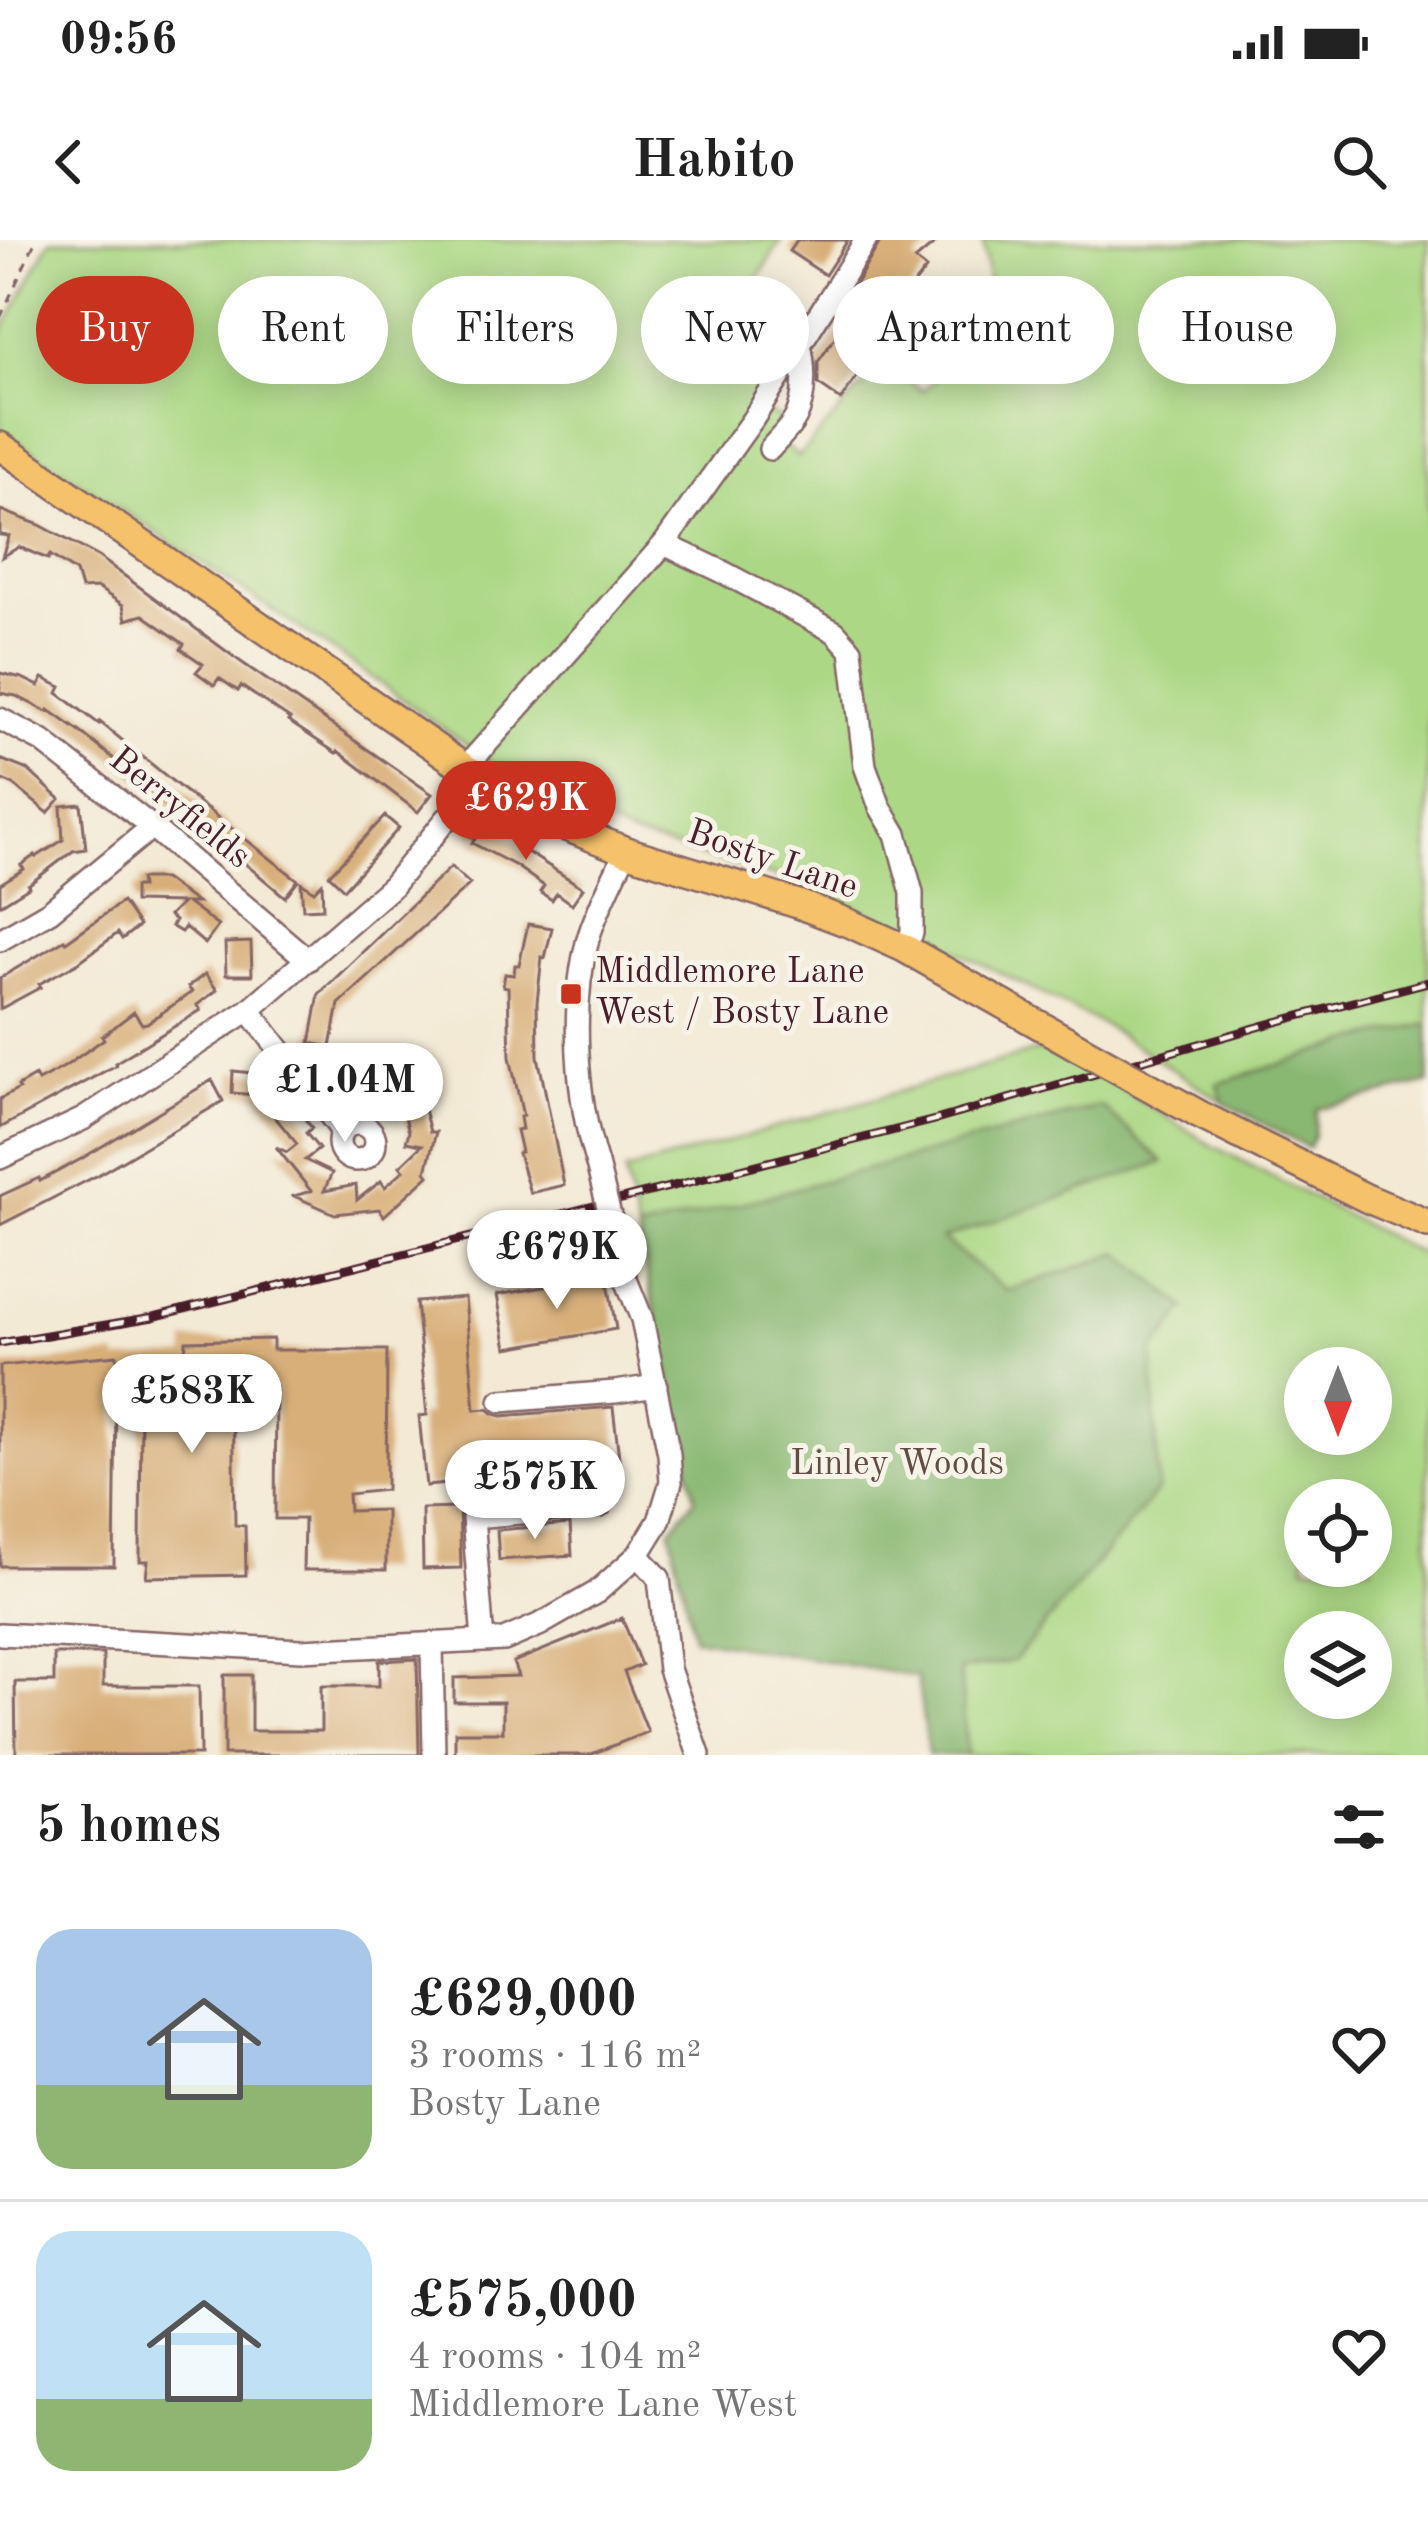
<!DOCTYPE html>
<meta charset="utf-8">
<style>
body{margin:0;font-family:"Old Standard TT",serif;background:#f2f2f2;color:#222;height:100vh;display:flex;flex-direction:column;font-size:45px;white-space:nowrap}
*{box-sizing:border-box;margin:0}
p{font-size:39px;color:#767676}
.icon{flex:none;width:66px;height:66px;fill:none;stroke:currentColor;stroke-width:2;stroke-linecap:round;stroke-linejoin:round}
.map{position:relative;height:1515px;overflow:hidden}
.details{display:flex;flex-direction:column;background:#fff;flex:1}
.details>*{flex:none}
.banner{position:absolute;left:36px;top:36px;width:1356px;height:108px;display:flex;gap:24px}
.needle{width:78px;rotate:180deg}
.buttons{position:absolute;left:1284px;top:1107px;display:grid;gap:24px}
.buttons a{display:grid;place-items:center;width:108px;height:108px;border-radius:50%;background:#fff;box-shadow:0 6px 30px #0003;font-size:60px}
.price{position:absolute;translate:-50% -102px;padding:0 27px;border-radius:42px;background:#fff;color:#222;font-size:39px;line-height:78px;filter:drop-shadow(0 3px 6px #0008)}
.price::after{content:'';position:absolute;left:50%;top:72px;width:36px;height:27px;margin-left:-18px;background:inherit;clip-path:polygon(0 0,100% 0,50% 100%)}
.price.on{background:#c8321e;color:#fff}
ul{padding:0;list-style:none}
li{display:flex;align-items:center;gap:36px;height:300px;padding:0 36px}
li+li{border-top:3px solid #e0e0e0}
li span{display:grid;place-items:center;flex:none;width:336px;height:240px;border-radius:36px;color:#555}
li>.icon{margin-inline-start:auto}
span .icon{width:144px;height:144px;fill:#fffc;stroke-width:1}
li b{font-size:51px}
h2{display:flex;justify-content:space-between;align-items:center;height:144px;padding:0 36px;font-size:51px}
.pill{padding:0 42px;border-radius:54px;background:#fff;box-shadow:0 6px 30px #0003;font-size:42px;line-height:108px}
.pill.on{background:#c8321e;color:#fff}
.status{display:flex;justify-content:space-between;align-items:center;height:84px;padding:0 60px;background:#fff;direction:ltr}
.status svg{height:33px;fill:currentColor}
header{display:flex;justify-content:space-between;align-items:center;height:156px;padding:0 36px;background:#fff;font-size:54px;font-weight:600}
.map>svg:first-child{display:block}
</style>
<div class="status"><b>09:56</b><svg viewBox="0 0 49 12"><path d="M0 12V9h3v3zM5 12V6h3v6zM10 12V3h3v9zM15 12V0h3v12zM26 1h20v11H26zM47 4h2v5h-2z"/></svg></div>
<header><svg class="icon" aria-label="back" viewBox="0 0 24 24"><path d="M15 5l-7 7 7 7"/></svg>Habito<svg class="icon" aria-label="search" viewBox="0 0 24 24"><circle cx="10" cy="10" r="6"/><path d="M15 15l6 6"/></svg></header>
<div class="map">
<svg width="1428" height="1515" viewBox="0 0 1428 1515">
<rect width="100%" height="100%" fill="#f7f3e8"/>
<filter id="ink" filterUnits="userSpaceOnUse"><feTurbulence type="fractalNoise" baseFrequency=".00833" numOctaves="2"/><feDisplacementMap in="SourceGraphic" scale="24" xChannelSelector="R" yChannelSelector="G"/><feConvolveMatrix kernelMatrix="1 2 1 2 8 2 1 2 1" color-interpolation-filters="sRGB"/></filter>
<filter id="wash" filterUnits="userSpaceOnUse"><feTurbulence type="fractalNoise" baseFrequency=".004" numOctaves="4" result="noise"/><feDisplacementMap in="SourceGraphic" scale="48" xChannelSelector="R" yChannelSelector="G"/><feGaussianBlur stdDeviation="2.7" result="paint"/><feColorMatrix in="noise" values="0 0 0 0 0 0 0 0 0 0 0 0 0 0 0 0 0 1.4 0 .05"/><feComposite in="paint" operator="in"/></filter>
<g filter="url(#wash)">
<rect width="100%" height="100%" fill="#f3e9d4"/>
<!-- green -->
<path fill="#acd885" stroke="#7b7c58" stroke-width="3" fill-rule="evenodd" d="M50,0H781L745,61L795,88L754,166L783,180L781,203L798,217L883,124L923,151L994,81L983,0H1428V843L1317,869L1267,885L1225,863L1107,787L933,699L796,642L631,596L510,536L343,417L0,189V96Z
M1054,806L1208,903L1428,1018V1515H967L959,1430L694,1398L670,1290L695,1259L625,932ZM1305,1128H1371V1194H1305ZM1305,1260H1371V1326H1305ZM1305,1392H1371V1458H1305Z"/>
<!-- forest -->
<path fill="#89b872" stroke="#6a6c4e" stroke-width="3" d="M1428,784V843L1317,869L1314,896L1308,908L1225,863L1217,844L1360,799Z
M1101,866L1163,922L942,999L1007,1051L1119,1013L1186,1068L1153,1112L1158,1250L1014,1421L960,1430L967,1515H928L917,1437L694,1398L670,1290L695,1259L639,991Z"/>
<g id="blocks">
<!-- building -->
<path fill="#d8af79" d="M797,0H848L825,35L789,11Z
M881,0H939L915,20L926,29L889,76L852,50Z
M942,51L972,74L960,90L930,67Z
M841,89L874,112L841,160L818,144V122Z
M0,270L40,285L99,317L241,422L432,554L418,572L338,511L336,513L288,481L290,479L241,446L238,451L219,438L214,445L196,432L203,424L181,409L184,404L143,375L126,380L123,365L98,348L81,349L76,332L50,315L48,319L19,307L2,317L9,296L0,295Z
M0,433L22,438L39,446L43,438L61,447L58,453L99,484L100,482L199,563L298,640L285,657L218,601L217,602L83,494L49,470L48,472L16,456L0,453Z
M0,519L28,530L60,559L48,573L14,545L0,539Z
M81,564L86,609L73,611L28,645L29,647L0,665V644L24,629L21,625L35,615L36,617L63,600L61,566Z
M385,576L399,588L344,649L329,635Z
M486,584L520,603L518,606L583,648L572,664L557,653L552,660L540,652L544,646L516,626L472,603L475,599L468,595L474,585L482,590Z
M451,627L470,644L339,764L331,807L310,803L319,754Z
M140,639H164L197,663H187L218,686L205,704L185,687L181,692L171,686L175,681L169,676L182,663L134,662V647H141Z
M301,642L314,651L322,643L323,668L303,669Z
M122,662L139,686L122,699L118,693L79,722L39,744L41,747L0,769V738L64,700L66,702Z
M528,684L552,688L545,718L542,717L537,762L538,816L564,945L530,953L518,913L521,912L516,890L522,889L520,877L523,876L510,817L508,747L503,746L505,734L514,735L515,725H519Z
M251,702L252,735H226L225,703Z
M205,734L217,750L197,765L201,770L115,823L116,825L0,888V859L19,849L18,846L35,836L38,841L64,827L104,799L102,796L134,772L142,784L147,783L192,752L188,747Z
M345,810L368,837L352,850L329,823Z
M383,830L409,862L421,858L430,892H436L426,931L429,935L384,976L379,969L335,974L294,956L311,951L276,907L287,912L297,904L257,855L232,853L233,831L271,835L312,888L306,893L319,909L305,920L332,933L324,951L356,945L357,960L381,941L385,947L404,930L400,926L422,905L406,902L409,892L404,873L395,876L391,860L381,868L364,847Z
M212,840L223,861L96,936L0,985V956L39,938L40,941L81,919Z
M607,1036L616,1089L507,1108L497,1055Z
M465,1058L475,1170L488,1169L494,1174L502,1176L613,1167L620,1226L426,1246L419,1176L427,1175L416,1062Z
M273,1099V1110H387L386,1250L348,1254L349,1271L386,1270V1330H303L304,1279H275L276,1147L233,1148L235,1285L245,1286L246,1335L146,1337L148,1321H140L141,1158L116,1160L114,1326H0V1126L117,1115V1120L185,1116L186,1101Z
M459,1268L461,1328L423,1329L422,1269Z
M570,1284L572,1315L499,1320L497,1290Z
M622,1378L641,1425L624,1432L648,1492L589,1515H455V1492H503V1462H454V1438L518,1436L513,1422Z
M54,1414H103V1446H199L200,1515H16L15,1442H54Z
M417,1419L419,1515H224V1435H251V1491H321V1446H379V1421Z"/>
</g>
</g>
<g filter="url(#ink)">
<use href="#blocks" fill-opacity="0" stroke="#856666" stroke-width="3"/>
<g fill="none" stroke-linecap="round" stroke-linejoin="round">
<!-- minor casing -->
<g stroke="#856666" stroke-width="26">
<path id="minor" d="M832,54L887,93
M770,209C778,199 790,189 796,177C806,156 805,126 800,105
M664,304L721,331L835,392L851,410L865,526L880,567L896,594L912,653V693L904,708
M0,479L42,501L152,587L308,720
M465,528L664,304L753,179L866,0
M0,700L50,671L152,587
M249,770L342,891
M339 902a18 18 0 1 1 36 0a18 18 0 1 1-36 0Z
M0,918L83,879L249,770L392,646L480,538
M597,924C576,858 570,766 588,699C597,669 613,639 626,611
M501,1161L615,1152L656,1146
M638,1315L659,1338L669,1429L699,1515
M0,1394L301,1410L504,1400L541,1384L597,1352L638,1315L659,1281L671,1242L669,1214L642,1079L625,1037L622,1022
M483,1401L473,1277L600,1266
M432,1403L434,1515"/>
</g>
<!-- major casing -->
<g stroke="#856666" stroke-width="32">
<path id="major" d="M0,206L465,528L549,580L626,611L798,664L851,684L904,708L1080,808
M1200,875L1366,958L1428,984"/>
</g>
<!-- path -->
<path stroke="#856666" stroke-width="3" stroke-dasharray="9 9" stroke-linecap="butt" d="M0,78L36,0"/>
<!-- minor -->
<use href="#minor" stroke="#fff" stroke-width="21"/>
<!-- major -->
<use href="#major" stroke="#f5c16b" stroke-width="27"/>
<!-- rail casing -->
<g stroke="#4a1f2b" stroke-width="9">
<path id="rail" d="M0,1103L153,1077L939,879L1265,785L1428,742"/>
</g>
<!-- rail -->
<use href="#rail" stroke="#f7f3e8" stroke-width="4.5" stroke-dasharray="14" stroke-linecap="butt"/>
<!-- minor-bridge casing -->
<g stroke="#856666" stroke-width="26" stroke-linecap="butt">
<path id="minor-bridge" d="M597,924L622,1022"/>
</g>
<!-- major-bridge casing -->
<g stroke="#856666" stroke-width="32" stroke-linecap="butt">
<path id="major-bridge" d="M1080,808L1200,875"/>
</g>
<!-- minor-bridge -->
<use href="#minor-bridge" stroke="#fff" stroke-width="21"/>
<!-- major-bridge -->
<use href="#major-bridge" stroke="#f5c16b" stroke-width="27"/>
</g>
</g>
<!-- markers -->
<rect fill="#c8321e" stroke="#f7f3e8" stroke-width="4.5" x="559" y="742" width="24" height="24" rx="6"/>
<g text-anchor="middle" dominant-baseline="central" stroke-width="10" stroke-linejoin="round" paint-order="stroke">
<!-- street labels -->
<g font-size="36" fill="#4a1f2b" stroke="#f7f3e8">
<text transform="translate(179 569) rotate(39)">Berryfields</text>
<text transform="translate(772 621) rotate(19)">Bosty Lane</text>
</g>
<!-- poi labels -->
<g font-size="36" fill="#4a1f2b" stroke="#f7f3e8" text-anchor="start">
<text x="595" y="733">Middlemore Lane<tspan x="595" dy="41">West / Bosty Lane</tspan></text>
</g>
<!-- park labels -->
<g font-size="36" fill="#624d42" stroke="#f7f3e8">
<text x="897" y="1225">Linley Woods</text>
</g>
</g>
</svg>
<div class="buttons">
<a><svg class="needle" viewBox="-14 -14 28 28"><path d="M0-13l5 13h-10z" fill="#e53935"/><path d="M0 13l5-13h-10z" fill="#767676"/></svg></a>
<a><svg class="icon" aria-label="locate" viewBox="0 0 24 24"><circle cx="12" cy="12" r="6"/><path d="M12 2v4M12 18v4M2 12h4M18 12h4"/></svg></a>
<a><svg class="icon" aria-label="layers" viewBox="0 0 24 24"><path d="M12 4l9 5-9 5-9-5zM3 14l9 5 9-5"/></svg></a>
</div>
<b class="price on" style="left:526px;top:623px">£629K</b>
<b class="price" style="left:345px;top:905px">£1.04M</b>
<b class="price" style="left:557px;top:1072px">£679K</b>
<b class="price" style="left:192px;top:1216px">£583K</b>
<b class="price" style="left:535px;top:1302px">£575K</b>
<div class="banner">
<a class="pill on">Buy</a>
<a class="pill">Rent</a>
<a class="pill">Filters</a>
<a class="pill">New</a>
<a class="pill">Apartment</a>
<a class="pill">House</a>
</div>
</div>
<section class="details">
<h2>5 homes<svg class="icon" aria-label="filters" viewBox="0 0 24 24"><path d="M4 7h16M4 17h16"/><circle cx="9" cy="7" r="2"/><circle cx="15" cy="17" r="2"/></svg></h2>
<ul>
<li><span style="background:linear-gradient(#a9c7e8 65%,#8fb573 0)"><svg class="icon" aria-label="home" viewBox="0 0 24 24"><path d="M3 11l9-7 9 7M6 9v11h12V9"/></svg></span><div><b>£629,000</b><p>3 rooms · 116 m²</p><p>Bosty Lane</p></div><svg class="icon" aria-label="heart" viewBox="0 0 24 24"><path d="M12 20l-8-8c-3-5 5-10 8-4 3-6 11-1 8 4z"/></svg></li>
<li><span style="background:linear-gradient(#bfe0f5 70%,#8fb573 0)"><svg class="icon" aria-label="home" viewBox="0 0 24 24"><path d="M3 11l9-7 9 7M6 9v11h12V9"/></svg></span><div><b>£575,000</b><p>4 rooms · 104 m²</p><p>Middlemore Lane West</p></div><svg class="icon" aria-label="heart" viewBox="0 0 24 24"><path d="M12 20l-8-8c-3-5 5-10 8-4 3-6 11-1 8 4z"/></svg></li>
</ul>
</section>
